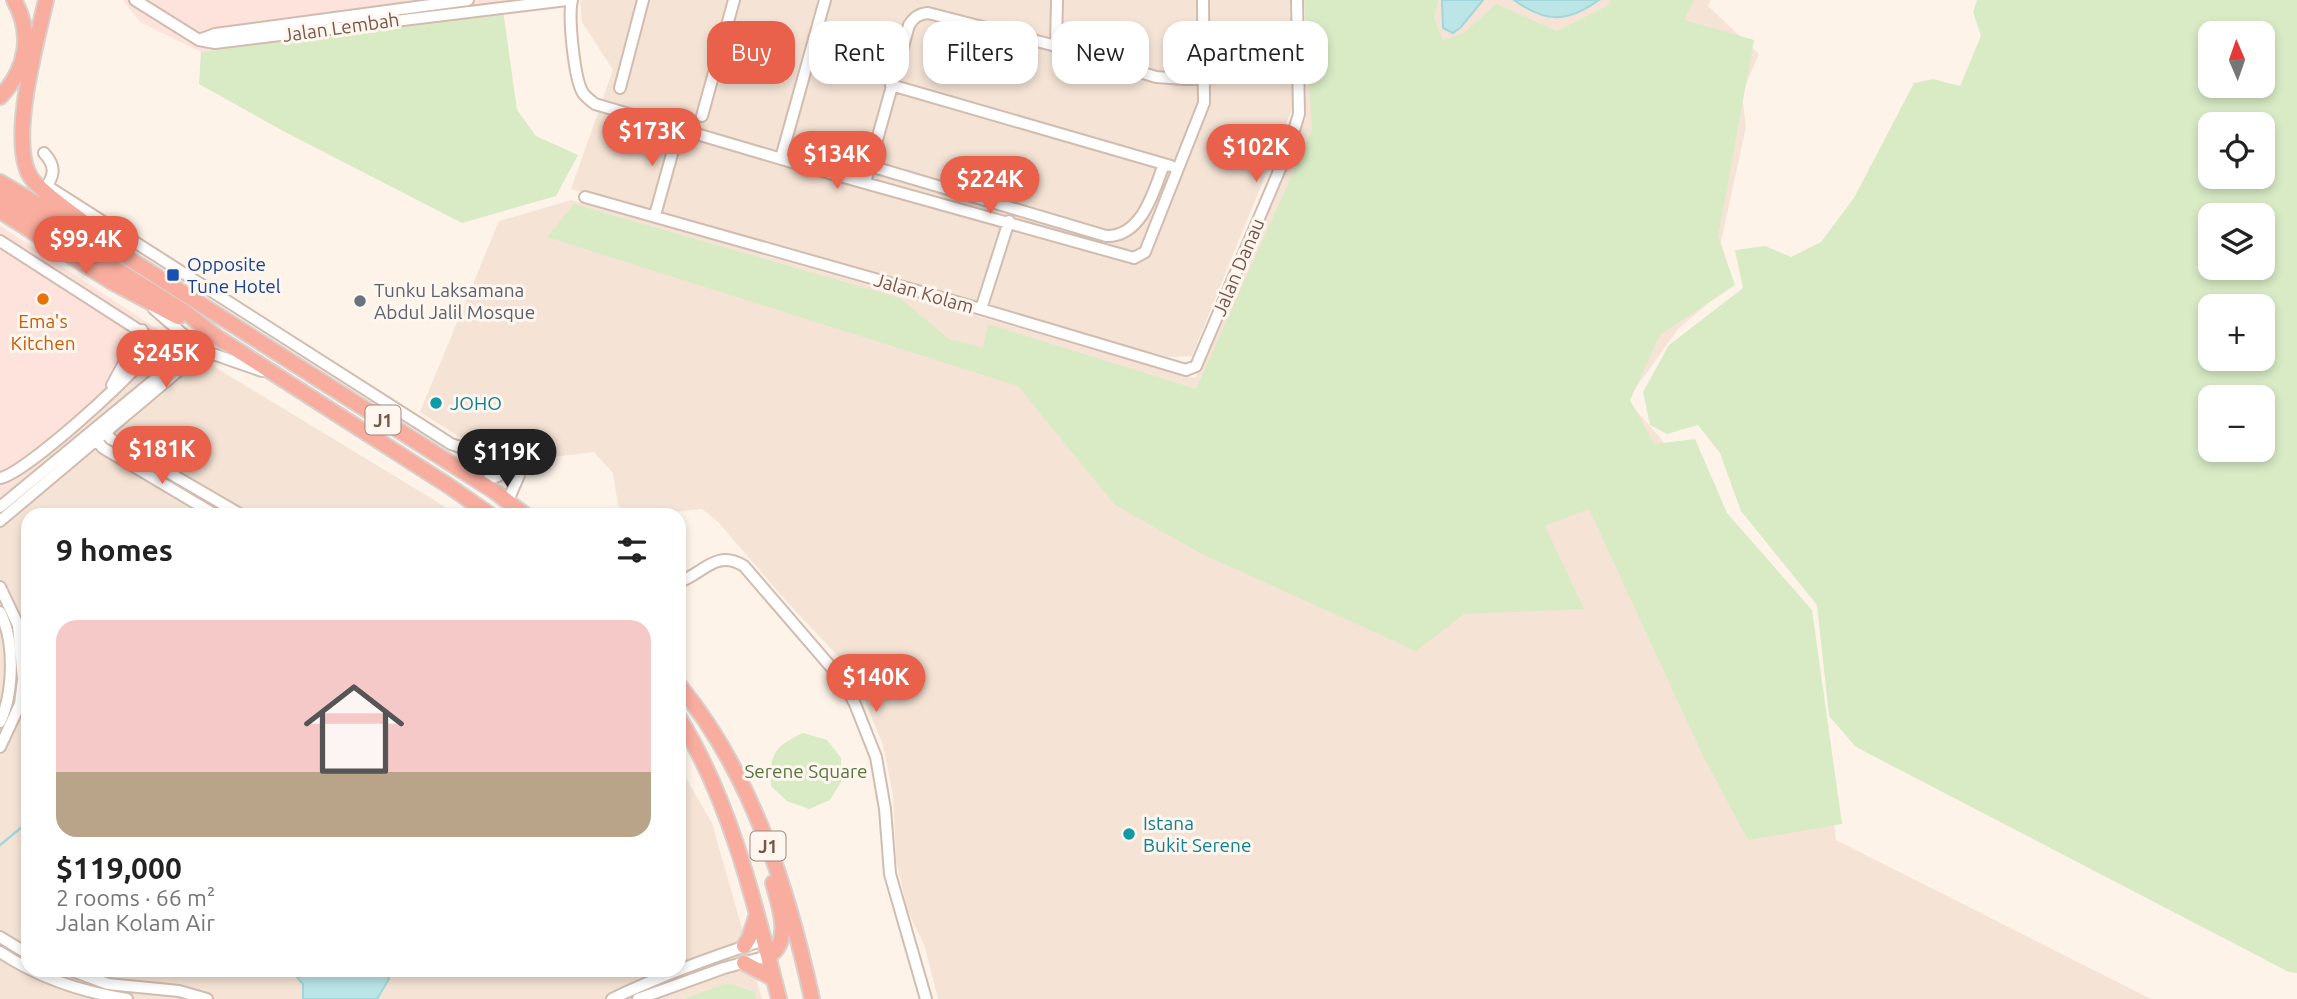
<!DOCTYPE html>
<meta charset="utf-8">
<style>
body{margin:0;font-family:Ubuntu,sans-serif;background:#f6f6f6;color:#222;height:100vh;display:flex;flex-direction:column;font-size:26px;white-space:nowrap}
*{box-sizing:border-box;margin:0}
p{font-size:23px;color:#767676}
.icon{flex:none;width:38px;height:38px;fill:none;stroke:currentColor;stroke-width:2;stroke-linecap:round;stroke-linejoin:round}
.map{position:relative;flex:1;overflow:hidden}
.panel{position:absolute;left:21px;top:508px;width:665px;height:469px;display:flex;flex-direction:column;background:#fff;border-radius:21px;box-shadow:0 4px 10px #0003}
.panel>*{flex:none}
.guide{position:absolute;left:707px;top:21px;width:665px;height:63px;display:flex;gap:14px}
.needle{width:46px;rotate:358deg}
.tools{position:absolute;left:2198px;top:21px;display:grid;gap:14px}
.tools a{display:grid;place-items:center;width:77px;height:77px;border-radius:14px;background:#fff;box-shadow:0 4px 10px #0003;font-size:35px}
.price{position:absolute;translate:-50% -60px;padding:0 16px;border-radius:24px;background:#e9604b;color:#fff;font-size:23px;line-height:46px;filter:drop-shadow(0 2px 4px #0008)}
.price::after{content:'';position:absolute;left:50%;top:42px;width:21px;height:16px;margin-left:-10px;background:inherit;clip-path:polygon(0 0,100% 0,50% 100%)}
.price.current{background:#222;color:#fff}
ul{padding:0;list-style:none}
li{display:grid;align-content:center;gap:14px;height:371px;padding:0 35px}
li+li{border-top:2px solid #e0e0e0}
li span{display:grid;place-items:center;height:217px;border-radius:21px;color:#555}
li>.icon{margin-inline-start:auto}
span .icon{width:126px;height:126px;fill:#fffc;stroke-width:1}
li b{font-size:30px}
h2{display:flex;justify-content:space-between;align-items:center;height:84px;padding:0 35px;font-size:30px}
.chip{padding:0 24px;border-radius:21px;background:#fff;box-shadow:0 4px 10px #0003;font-size:24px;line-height:63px}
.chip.current{background:#e9604b;color:#fff}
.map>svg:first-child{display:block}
</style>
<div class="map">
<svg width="2297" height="999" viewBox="0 0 2297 999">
<rect width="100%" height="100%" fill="#fdf3e8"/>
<!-- residential -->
<path fill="#f5e4d6" d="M580,0H1290L1293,107L1192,356L1169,357L571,189L613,70L582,22Z
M1305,0H1710L1708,6L1759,54L1742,93L1746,127L1721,242L1732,283L1678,329L1627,400L1807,606L1836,840L2151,999H938L924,944L908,912L896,860L893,795L883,745L853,672L787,602L718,522L702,509L656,514H626L618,505L613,473L594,452L529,460L458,436L420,412L499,221L571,200L1195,378L1306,118Z
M0,226L205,361L439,503L454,514H28V970H679V766L712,823L762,999H0Z"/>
<!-- commercial -->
<path fill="#fde3dc" d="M123,0H553V9L503,10L201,52L140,22Z
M0,226L175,341L173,349L0,495Z"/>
<!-- green -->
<path fill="#d8ebc5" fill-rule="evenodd" d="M1304,0H1438L1434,19L1443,40L1464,33L1496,4L1557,31L1609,5L1610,0H1694L1684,20L1754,40L1718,236L1735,285L1660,335L1630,400L1654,444L1695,439L1727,513L1812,610L1842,824L1748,840L1703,756L1589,509L1545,526L1584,609L1464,614L1416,651L1202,554L1115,505L1018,386L547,237L574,204L900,298L949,339L983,348L988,324L1196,389L1312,130Z
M1977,0H2297V973L2289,972L1856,747L1829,716L1817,605L1741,511L1720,453L1698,425L1667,434L1650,425L1643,392L1669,345L1743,288L1735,250L1765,246L1791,257L1821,242L1854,198L1914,83L1933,79L1960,86L1981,36L1973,12ZM2263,33V86H2210V33ZM2263,124V177H2210V124ZM2263,215V268H2210V215ZM2263,306V359H2210V306ZM2263,397V450H2210V397Z
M503,10L517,110L536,136L578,155L556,196L462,223L285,132L199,84L201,52Z
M803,733L827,740L841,758V782L830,800L809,809L787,801L771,786C770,754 773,747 803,733Z
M728,983L755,992L756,999H684Z"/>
<!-- water -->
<path fill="#bbe5e7" stroke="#a1d6da" stroke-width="2" d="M1442,0H1483L1461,27L1453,33L1443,28Z
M1514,0H1599C1567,23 1546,23 1514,0Z
M291,970H385L389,979L377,999H303V984Z"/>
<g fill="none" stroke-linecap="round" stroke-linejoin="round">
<!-- stream -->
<path stroke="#a1d6da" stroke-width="2.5" d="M0,845L28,822"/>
<!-- minor casing -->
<g stroke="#d2bcb0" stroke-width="14">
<path id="minor" d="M135,0L199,40L215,43L567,0
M572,0C568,16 574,79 583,93C586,97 591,101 595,104L822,171L1134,258L1145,252L1204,103L1203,0
M199,40L215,34L468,0
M1056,46L1057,0
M891,85L1171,166
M620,88L643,0
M702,116L734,0
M781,158L825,0
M870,166L1106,236C1142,237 1154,191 1164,164
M865,183L909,25C914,17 919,14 928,13L1056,46L1156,77L1183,79L1299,72
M47,186L451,444L515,465L519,475L508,501
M44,191C54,176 57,167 44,153
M585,197L981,309L1186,370L1196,366L1288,150L1299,114L1297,0
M655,215L679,129
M0,241L168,349L185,354
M981,309L1009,221
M112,385L142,330
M100,427L111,439L240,514
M91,434L103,448L214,514
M0,478C24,474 127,381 144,358C149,352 151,346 153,339
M480,482L498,476L510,463
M0,507L183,356L188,347L185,336L154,309
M0,521L195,357L213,354L262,371
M679,582C704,573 716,549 744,566L843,681L855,704L876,757L885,809L890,874L926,999
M0,587L18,625L23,679L20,704L0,747
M0,612C15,641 14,692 0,722
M0,937L28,954
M0,952C39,978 81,992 127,999
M70,970L108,984L179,991L207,999
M612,999C661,975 712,957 764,940
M638,999L724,968L768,956"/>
</g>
<!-- highway casing -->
<g stroke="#d9d0cd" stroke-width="18">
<path id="highway" d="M46,0C37,41 7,145 32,179C41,192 72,213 86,224
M0,97C27,69 33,34 14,0
M0,182L122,254L494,491L524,514
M0,196L185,312L217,337L449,486L489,514
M0,211L112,282L178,317
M468,474C481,472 486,469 486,455
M679,685C752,774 788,889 812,999
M679,718C731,802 755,904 779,999
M744,946L749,938L756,917
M768,956C793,943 779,904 773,883
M744,963L774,979"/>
</g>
<!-- minor -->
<use href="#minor" stroke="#fff" stroke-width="10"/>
<!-- highway -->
<use href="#highway" stroke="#f8ad9e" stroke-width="14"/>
</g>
<!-- markers -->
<rect fill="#1a4fb4" stroke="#fff7ef" stroke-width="2.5" x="166" y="268" width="14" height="14" rx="3.5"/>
<circle fill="#e8710a" stroke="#fff7ef" stroke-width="2.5" cx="43" cy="299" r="7"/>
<circle fill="#6b7280" stroke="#fff7ef" stroke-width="2.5" cx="360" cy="301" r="7"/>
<g fill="#0f9aa8" stroke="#fff7ef" stroke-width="2.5">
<circle cx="436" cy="403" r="7"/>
<circle cx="1129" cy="834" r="7"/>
</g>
<g text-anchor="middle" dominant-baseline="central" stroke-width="6" stroke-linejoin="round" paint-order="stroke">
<!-- shield labels -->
<g fill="#fff7ef" stroke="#a0877c" stroke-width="2">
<rect x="365.5" y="405.5" width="35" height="29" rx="5"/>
<rect x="750.5" y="831.5" width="35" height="29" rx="5"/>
</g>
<g font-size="18" font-weight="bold" fill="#78574b">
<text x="383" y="420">J1</text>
<text x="768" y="846">J1</text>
</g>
<!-- street labels -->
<g font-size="19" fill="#78574b" stroke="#fff7ef">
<text transform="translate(341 27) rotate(-8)">Jalan Lembah</text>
<text transform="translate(1238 267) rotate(-67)">Jalan Danau</text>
<text transform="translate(924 293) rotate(16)">Jalan Kolam</text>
</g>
<!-- transit labels -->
<g font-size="19" fill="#164399" stroke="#fff7ef" text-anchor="start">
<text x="187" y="264">Opposite<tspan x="187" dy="22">Tune Hotel</tspan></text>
</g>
<!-- worship labels -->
<g font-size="19" fill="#5b616d" stroke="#fff7ef" text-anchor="start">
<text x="374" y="290">Tunku Laksamana<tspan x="374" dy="22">Abdul Jalil Mosque</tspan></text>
</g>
<!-- food labels -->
<g font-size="19" fill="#c56008" stroke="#fff7ef">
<text x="43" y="321">Ema's<tspan x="43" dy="22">Kitchen</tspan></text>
</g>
<!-- culture labels -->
<g font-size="19" fill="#0d838f" stroke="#fff7ef" text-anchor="start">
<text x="450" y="403">JOHO</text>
<text x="1143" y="823">Istana<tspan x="1143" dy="22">Bukit Serene</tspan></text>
</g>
<!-- park labels -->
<g font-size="19" fill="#567840" stroke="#fff7ef">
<text x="806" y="771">Serene Square</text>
</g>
</g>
</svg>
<div class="tools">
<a><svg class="needle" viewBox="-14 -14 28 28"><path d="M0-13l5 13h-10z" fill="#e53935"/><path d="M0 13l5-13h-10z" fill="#767676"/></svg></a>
<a><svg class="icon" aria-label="locate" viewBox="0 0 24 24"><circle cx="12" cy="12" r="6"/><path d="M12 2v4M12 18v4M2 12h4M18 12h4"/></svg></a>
<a><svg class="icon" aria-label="layers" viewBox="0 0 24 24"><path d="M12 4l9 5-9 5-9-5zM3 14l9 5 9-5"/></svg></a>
<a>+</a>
<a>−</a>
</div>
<b class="price" style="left:652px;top:168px">$173K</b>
<b class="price" style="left:1256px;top:184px">$102K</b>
<b class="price" style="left:837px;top:191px">$134K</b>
<b class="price" style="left:990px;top:216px">$224K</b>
<b class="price" style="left:86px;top:276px">$99.4K</b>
<b class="price" style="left:166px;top:390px">$245K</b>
<b class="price" style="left:162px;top:486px">$181K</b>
<b class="price current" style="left:507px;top:489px">$119K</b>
<b class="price" style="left:876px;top:714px">$140K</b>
<div class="guide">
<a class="chip current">Buy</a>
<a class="chip">Rent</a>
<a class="chip">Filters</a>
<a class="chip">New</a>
<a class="chip">Apartment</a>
</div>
<section class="panel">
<h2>9 homes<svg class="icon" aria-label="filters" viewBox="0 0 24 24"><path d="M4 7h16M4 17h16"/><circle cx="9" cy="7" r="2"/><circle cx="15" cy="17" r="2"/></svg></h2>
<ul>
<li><span style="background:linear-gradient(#f6c9c9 70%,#b9a48a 0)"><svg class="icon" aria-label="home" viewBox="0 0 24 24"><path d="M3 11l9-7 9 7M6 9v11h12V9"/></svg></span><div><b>$119,000</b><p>2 rooms · 66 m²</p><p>Jalan Kolam Air</p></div></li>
</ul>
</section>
</div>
